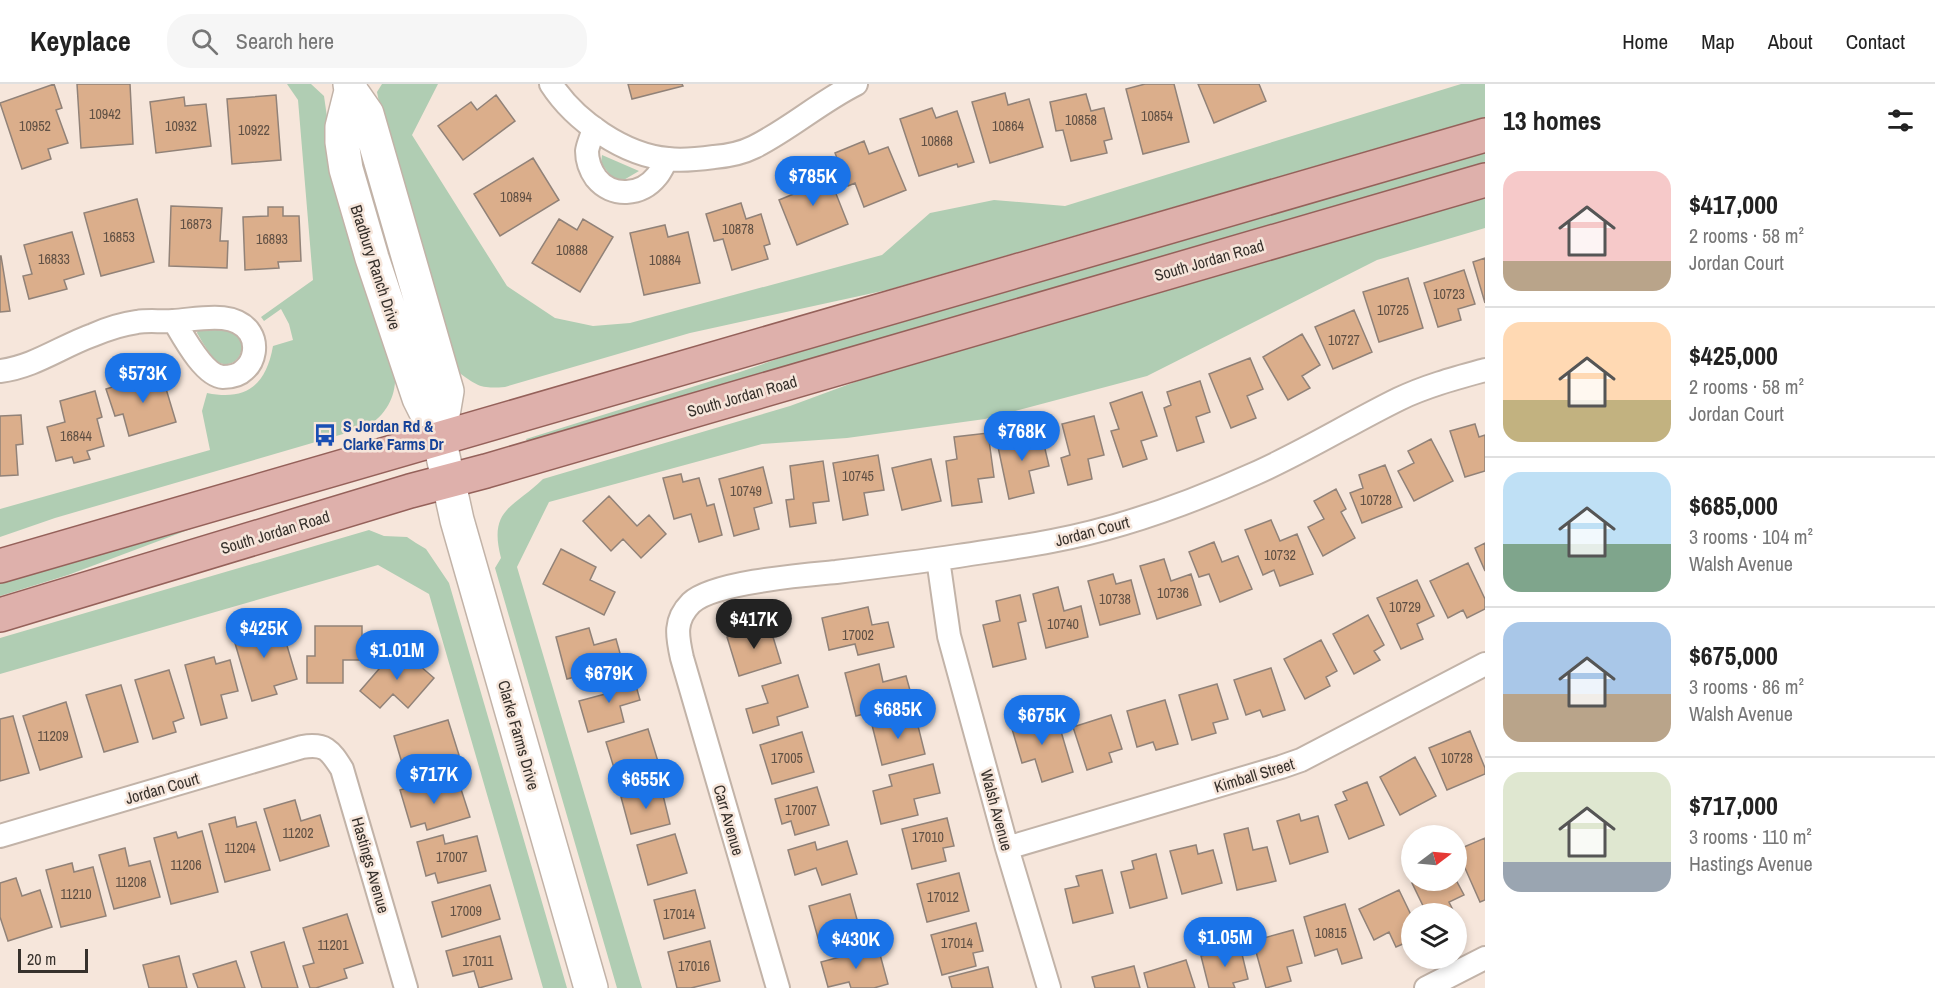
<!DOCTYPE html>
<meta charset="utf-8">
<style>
body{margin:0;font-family:"Archivo Narrow",sans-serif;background:#f6f6f6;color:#222;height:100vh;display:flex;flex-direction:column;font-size:22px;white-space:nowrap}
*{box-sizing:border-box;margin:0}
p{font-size:20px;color:#767676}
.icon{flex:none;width:33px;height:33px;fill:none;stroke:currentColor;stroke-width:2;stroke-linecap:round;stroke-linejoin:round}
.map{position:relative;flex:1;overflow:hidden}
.panel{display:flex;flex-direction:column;background:#fff;width:450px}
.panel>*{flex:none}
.needle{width:39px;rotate:74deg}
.tools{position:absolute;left:1401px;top:741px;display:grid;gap:12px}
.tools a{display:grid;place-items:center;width:66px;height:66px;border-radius:50%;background:#fff;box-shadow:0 3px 9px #0003;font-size:30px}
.scale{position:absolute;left:18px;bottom:15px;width:70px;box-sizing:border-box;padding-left:6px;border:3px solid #37312c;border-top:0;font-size:16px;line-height:21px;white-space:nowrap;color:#37312c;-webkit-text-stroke:4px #f6e6db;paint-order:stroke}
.price{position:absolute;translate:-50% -51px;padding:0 14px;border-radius:21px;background:#1a73e8;color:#fff;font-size:20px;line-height:39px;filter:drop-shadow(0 2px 3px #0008)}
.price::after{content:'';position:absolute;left:50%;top:36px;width:18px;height:14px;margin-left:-9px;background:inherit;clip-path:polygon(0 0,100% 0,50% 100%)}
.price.current{background:#222;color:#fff}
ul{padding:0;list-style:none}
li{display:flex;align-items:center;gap:18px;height:150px;padding:0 18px}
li+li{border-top:2px solid #e0e0e0}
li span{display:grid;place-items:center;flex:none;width:168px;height:120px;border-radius:18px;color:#555}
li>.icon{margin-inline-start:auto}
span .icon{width:72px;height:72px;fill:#fffc;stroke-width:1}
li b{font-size:26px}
h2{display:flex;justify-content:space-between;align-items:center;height:72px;padding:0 18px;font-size:26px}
header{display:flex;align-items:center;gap:36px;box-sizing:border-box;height:84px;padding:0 30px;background:#fff;border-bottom:2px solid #e0e0e0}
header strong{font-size:28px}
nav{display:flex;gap:33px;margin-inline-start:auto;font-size:21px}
.search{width:420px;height:54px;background:#f6f6f6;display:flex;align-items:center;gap:15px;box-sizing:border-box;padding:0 21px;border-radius:24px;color:#767676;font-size:22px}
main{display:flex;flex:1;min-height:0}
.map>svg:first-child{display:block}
</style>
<header>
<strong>Keyplace</strong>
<div class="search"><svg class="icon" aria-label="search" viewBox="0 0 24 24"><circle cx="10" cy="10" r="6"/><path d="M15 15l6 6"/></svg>Search here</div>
<nav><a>Home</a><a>Map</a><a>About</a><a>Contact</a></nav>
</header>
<main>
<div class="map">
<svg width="1485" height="904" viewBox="0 0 1485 904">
<rect width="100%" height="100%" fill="#f6e6db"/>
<!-- green -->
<path fill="#b0cdb3" d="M287,0H311L324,12L329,47L395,286C397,311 388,329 367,343L55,434L0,453V425L210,366L202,327L207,309C247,317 266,301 273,262L293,256L289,240L281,225L264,237L261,233L313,196L298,16Z
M382,0H438L412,51L507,202L555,234L593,242L630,239L882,171L930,129L994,116L1065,122L1461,0H1485V33L887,206L690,249L505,303C480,305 478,302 458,288L392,83L377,8Z
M1485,65V80L528,359L526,355L740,288L826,258Z
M602,71L639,87L622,97L613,95L601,79Z
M1485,110V144L1377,176L1147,292L985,335L847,354L762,360L549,418L517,483L642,904H617L495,484L501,474C488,424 514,424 543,395L790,322L874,291Z
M198,245C207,246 218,244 226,246C254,253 240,287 220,279C212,276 202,257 197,249Z
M236,428L68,491L0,512V496Z
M369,446L384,452L407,453L416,459L426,465L449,499L567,904H543L429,510L378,481L0,590V554Z"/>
<!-- building -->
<path fill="#dbae8b" stroke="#918278" stroke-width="1.5" d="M54,0L62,24L56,26L68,59L48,65L51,75L22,85L0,19Z
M77,0H130L133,60L81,64Z
M628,0H682L683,2L632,15Z
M1145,0H1174L1189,58L1143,70L1126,5Z
M1198,0H1259L1266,17L1214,39Z
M1005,9L1008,21L1029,15L1043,63L990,79L972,18Z
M1086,10L1091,27L1104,24L1112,55L1104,57L1107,69L1071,77L1063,46L1056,47L1050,18Z
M276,11L281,76L232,80L227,15Z
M496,11L515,37L463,76L438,42L471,18L477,26Z
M184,13L185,22L206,20L211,62L156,69L150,18Z
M932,24L936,34L957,27L974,78L958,83L957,80L919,92L900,35Z
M864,57L869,70L888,63L906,106L864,123L855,99L848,102L835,69Z
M533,74L559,116L500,152L474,110Z
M825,82L848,140L797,161L779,116L796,109L791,96Z
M137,115L154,178L101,192L84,129Z
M741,119L746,135L761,130L770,160L764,162L768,175L732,186L723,155L714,157L706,130Z
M171,122L222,124L220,157H228L227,184L169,182Z
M268,123H283V132H299L301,177L278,178L279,184L245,186L243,133L268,132Z
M559,135L577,146L583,135L613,153L580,208L532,179Z
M665,141L668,153L688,148L700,199L644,211L630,149Z
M72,148L84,190L64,196L67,205L29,215L23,192L32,190L24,161Z
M0,172H1L10,227L0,228Z
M1485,174V219L1473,178Z
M1464,186L1475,220L1458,225L1461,236L1438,243L1424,199Z
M1408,194L1423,244L1379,258L1363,208Z
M1354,226L1372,268L1333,285L1315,243Z
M1302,250L1320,281L1302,292L1310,304L1288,316L1263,273Z
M1250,274L1263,305L1247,312L1256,334L1231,344L1209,290Z
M161,288L176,338L129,352L123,330L115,332L106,305Z
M1200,297L1210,328L1196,333L1204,358L1177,367L1164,324L1171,321L1167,308Z
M95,307L102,333L97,335L104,362L87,367L90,375L74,379L72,373L56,377L47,343L65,338L60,317Z
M1142,308L1157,352L1141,357L1147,375L1123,383L1111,347L1119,345L1110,319Z
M21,331L23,360L16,361L18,391L0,392V332Z
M1094,332L1104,371L1088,375L1092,395L1068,401L1061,374L1070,371L1062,340Z
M1475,340L1479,353L1485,351V387L1465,393L1450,347Z
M1041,348L1049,382L1029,387L1034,409L1009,415L997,358Z
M988,349L994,393L978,395L982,418L952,422L946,377L957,375L954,353Z
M1431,355L1453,397L1414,417L1398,387L1414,379L1408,367Z
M878,371L884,406L864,409L868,431L843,436L833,379Z
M931,375L941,417L902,426L892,384Z
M823,377L829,417L813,419L816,439L790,443L786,416L794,415L790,382Z
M1385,381L1402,423L1362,439L1350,409L1363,404L1359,391Z
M763,383L772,419L754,424L759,445L734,452L719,395Z
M681,390L683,398L699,394L707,422L714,420L722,451L699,458L691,430L674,435L663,394Z
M1336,405L1346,425L1341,428L1355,454L1323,472L1308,443L1324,435L1314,417Z
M609,412L637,442L649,431L666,450L641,474L623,455L611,467L583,437Z
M1271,436L1280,457L1297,450L1313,490L1280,502L1274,486L1263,491L1245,446Z
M1214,458L1222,478L1238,472L1252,505L1220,518L1209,490L1199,493L1189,468Z
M1485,459V487L1475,464Z
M561,465L596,483L590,496L615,508L604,531L543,500Z
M1164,475L1171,497L1191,490L1201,521L1157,535L1140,482Z
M1468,479L1485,515V525L1467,534L1463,526L1448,534L1430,497Z
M1113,490L1116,500L1131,496L1140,530L1100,541L1088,497Z
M1417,496L1434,532L1417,540L1423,555L1401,565L1377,514Z
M1058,503L1064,527L1081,522L1088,553L1046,564L1033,510Z
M1020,511L1026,537L1018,539L1026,575L993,583L983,541L1000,537L996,517Z
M868,523L872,541L888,538L894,563L858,571L855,560L829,566L822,534Z
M1368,531L1384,561L1374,567L1380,576L1354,590L1333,550Z
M279,535L297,595L274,602L277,610L252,617L232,549Z
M769,540L781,579L739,592L727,553Z
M315,542H362V576H343V599H307V572H315Z
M589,544L594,561L616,555L623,580L567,595L556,553Z
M1321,556L1337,587L1326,593L1330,602L1305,615L1284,575Z
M398,563L434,594L408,624L393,610L380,624L360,607Z
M214,573L216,580L230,576L238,607L221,611L227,634L201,641L185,581Z
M879,580L883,598L906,592L913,617L856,632L845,589Z
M1271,584L1285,626L1263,633L1260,626L1246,631L1234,596Z
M169,586L184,634L173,638L176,648L153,655L135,596Z
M633,591L640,616L620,622L624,638L588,648L579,617L609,609L606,599Z
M798,591L808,623L777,633L779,641L753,649L746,625L768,619L762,602Z
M1217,600L1228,635L1213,639L1216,649L1192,656L1179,611Z
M121,601L138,658L104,668L86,611Z
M1165,616L1178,660L1156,666L1153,658L1137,663L1127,627Z
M66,618L82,673L40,686L23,632Z
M1043,627L1050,648L1060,644L1073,688L1042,698L1035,675L1022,679L1010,638Z
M915,630L925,670L882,681L872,641Z
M1111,631L1122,665L1109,669L1112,678L1087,686L1073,643Z
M13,632L29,689L0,697V635Z
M448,636L459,671L419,683L417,674L402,679L394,652Z
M648,645L660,684L618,697L606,658Z
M1470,647L1485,684V690L1447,706L1429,664Z
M802,648L814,688L772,700L760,661Z
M1415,673L1436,712L1400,731L1380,693Z
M933,680L940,709L914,715L918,731L881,740L873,707L892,702L889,691Z
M426,698L429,708L459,699L470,733L427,746L425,739L411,743L400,706Z
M1367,698L1384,741L1349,755L1335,721L1347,716L1343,708Z
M661,703L670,740L631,750L621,713Z
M817,703L829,741L795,751L791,737L782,740L775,715Z
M295,716L301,737L320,731L329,762L280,777L264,725Z
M1299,730L1301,737L1318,732L1328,768L1290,780L1277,737Z
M235,733L237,743L256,738L270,786L225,798L209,740Z
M947,734L954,762L943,764L946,777L912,785L902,745Z
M1248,744L1253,766L1267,763L1276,797L1237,806L1224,750Z
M202,747L218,808L171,820L154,754L176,748L178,754Z
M675,750L687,789L648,801L637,761Z
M443,751L445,760L477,752L486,787L438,799L435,789L426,792L417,758Z
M1485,754V816L1480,818L1457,766Z
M847,757L857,790L822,801L816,784L795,791L788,766L815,758L817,766Z
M1196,761L1198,770L1213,766L1222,799L1182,810L1170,767Z
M125,764L129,782L150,777L160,813L114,825L99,771Z
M1156,770L1167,814L1130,824L1121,788L1134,785L1132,777Z
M72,779L74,788L93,783L106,832L61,843L46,786Z
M1102,786L1113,829L1073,839L1065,805L1079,802L1076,792Z
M959,789L969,827L927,838L917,800Z
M16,794L22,812L40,806L52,843L8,857L0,833V799Z
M1417,796H1456L1464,811L1449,818L1455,830H1427L1412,799Z
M490,801L500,835L442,853L432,818Z
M695,806L705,844L664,855L654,816Z
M1399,806L1412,833V856L1396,863L1389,848L1374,856L1359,825Z
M850,810L861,850L820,861L809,822Z
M1345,820L1362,874L1342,880L1337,865L1315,872L1304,833Z
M347,830L363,879L344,885L347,894L316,904H310L303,882L314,879L303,844Z
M976,839L983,867L973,869L976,882L942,891L931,851Z
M1293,846L1302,879L1287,883L1291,897L1266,904L1253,857Z
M500,852L512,895L479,904L474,887L453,892L446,867Z
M710,857L720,897L691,904H677L668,868Z
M284,858L298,904H262L251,868Z
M1240,862L1248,895L1233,899L1235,904H1209L1201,872Z
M878,863L888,900L874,904H851L849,898L828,903L821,878Z
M179,872L187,904H149L143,881Z
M1186,876L1195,904H1148L1144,889Z
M236,877L245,904H198L193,890Z
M1134,882L1140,904H1095L1092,893Z
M988,883L993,904H952L949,893Z"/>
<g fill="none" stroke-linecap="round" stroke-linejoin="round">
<!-- street casing -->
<g stroke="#c2b3a8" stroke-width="26">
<path id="street" d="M551,0C575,37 624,71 668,75C683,77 699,75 714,73C727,72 742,69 754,63C790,45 820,18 856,0
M594,44C592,52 588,60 587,67C587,77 591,87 596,94C612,114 641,112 657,92C661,87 664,80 667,75
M0,287C34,283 62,262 93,251C107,245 122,240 137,238C149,236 161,238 173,237C196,236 235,225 250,249C257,260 255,277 244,286C239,291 231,293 223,293C204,292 183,252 174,237
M938,475L949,552L1007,764L1049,904
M0,752L302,663C325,659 330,666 342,685L406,904
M1007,764L1281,683L1301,676L1485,580
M778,904L682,574C677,552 674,536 691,519C713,498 804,491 836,488C877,483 917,478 958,472C989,467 1021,463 1052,457C1121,444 1190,419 1254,390C1304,368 1350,339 1399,315C1426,302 1456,294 1485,286
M1426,904L1485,874"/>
</g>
<!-- secondary casing -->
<g stroke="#c2b3a8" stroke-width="36">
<path id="secondary" d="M350,0L351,7L342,43V58L346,85L372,174L419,314L439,354L457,436L591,904
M351,7L367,30L447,307L439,354"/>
</g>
<!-- primary casing -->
<g stroke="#95615a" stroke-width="36">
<path id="primary" d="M0,482L1485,51
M0,531L410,407L486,387L1485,96"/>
</g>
<!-- street -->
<use href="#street" stroke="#fff" stroke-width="22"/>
<!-- secondary -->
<use href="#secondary" stroke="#fff" stroke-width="33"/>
<!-- primary -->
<use href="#primary" stroke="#deb0ab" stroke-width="33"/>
</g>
<!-- icons -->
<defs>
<g id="bus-bare" transform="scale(1.8)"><path d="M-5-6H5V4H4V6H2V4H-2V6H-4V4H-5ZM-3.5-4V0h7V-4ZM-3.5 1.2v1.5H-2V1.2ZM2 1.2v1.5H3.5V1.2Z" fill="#1a4fb4" stroke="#f6e6db" stroke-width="2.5" paint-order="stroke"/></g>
</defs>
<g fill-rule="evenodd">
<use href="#bus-bare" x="325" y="351"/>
</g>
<g text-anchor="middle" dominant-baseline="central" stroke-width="5" stroke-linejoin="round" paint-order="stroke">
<!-- number labels -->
<g font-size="14" fill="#605044">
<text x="105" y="30">10942</text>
<text x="1157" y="32">10854</text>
<text x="1081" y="36">10858</text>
<text x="35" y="42">10952</text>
<text x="181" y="42">10932</text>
<text x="1008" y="42">10864</text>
<text x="254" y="46">10922</text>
<text x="937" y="57">10868</text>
<text x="516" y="113">10894</text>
<text x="196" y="140">16873</text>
<text x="738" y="145">10878</text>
<text x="119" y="153">16853</text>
<text x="272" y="155">16893</text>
<text x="572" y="166">10888</text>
<text x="54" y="175">16833</text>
<text x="665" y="176">10884</text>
<text x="1449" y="210">10723</text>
<text x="1393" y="226">10725</text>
<text x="1344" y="256">10727</text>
<text x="76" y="352">16844</text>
<text x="858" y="392">10745</text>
<text x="746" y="407">10749</text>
<text x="1376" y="416">10728</text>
<text x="1280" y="471">10732</text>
<text x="1173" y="509">10736</text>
<text x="1115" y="515">10738</text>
<text x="1405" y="523">10729</text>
<text x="1063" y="540">10740</text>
<text x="858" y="551">17002</text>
<text x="53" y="652">11209</text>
<text x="787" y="674">17005</text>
<text x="1457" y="674">10728</text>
<text x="801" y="726">17007</text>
<text x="298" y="749">11202</text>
<text x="928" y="753">17010</text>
<text x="240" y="764">11204</text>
<text x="452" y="773">17007</text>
<text x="186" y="781">11206</text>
<text x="131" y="798">11208</text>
<text x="76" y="810">11210</text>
<text x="943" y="813">17012</text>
<text x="466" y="827">17009</text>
<text x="679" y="830">17014</text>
<text x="1331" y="849">10815</text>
<text x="957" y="859">17014</text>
<text x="333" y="861">11201</text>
<text x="478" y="877">17011</text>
<text x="694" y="882">17016</text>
</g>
<!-- street labels -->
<g font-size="16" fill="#37312c" stroke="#f6e6db">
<text transform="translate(1209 176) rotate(-16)">South Jordan Road</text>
<text transform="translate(376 183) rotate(72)">Bradbury Ranch Drive</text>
<text transform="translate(742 312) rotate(-16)">South Jordan Road</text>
<text transform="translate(1092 447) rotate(-15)">Jordan Court</text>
<text transform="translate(275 448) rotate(-17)">South Jordan Road</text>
<text transform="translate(519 651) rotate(74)">Clarke Farms Drive</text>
<text transform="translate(1254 691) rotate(-17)">Kimball Street</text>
<text transform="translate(162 704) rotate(-16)">Jordan Court</text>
<text transform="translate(997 726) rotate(75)">Walsh Avenue</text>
<text transform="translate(729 736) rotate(74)">Carr Avenue</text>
<text transform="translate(371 781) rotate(74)">Hastings Avenue</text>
</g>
<!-- transit labels -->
<g font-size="16" font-weight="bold" fill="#164399" stroke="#f6e6db" text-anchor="start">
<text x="343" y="342">S Jordan Rd &amp;<tspan x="343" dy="18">Clarke Farms Dr</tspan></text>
</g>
</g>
</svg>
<div class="tools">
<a><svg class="needle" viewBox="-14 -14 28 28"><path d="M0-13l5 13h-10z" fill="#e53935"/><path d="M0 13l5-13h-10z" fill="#767676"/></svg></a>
<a><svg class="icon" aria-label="layers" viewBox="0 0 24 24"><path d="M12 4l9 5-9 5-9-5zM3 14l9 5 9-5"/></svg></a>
</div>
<div class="scale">20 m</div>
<b class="price" style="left:813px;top:123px">$785K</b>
<b class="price" style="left:143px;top:320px">$573K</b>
<b class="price" style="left:1022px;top:378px">$768K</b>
<b class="price current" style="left:754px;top:566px">$417K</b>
<b class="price" style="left:264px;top:575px">$425K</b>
<b class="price" style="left:397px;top:597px">$1.01M</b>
<b class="price" style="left:609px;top:620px">$679K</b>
<b class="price" style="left:898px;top:656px">$685K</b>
<b class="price" style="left:1042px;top:662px">$675K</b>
<b class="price" style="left:434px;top:721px">$717K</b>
<b class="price" style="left:646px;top:726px">$655K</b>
<b class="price" style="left:1225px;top:884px">$1.05M</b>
<b class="price" style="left:856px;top:886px">$430K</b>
</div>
<section class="panel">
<h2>13 homes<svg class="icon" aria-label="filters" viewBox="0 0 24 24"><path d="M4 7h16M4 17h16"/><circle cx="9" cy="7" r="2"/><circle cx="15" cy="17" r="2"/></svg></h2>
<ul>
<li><span style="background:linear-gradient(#f6c9c9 75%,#b9a48a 0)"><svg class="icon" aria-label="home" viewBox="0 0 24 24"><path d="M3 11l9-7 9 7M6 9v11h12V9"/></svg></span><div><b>$417,000</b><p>2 rooms · 58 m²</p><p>Jordan Court</p></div></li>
<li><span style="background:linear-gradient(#ffd9b3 65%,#c2b280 0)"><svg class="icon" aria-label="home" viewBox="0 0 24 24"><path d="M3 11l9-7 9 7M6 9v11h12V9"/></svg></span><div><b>$425,000</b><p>2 rooms · 58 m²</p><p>Jordan Court</p></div></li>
<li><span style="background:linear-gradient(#bfe0f5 60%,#7fa58c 0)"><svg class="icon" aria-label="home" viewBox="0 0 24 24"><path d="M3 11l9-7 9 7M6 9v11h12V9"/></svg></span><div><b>$685,000</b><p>3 rooms · 104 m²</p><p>Walsh Avenue</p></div></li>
<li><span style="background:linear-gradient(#a9c7e8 60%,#b9a48a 0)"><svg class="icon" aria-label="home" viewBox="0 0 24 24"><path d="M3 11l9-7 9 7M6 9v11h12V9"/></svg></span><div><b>$675,000</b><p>3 rooms · 86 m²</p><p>Walsh Avenue</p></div></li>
<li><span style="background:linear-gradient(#dfe7d0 75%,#9aa5b1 0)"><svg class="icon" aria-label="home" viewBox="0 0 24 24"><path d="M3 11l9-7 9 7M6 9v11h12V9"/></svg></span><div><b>$717,000</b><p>3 rooms · 110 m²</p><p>Hastings Avenue</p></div></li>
</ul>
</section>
</main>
